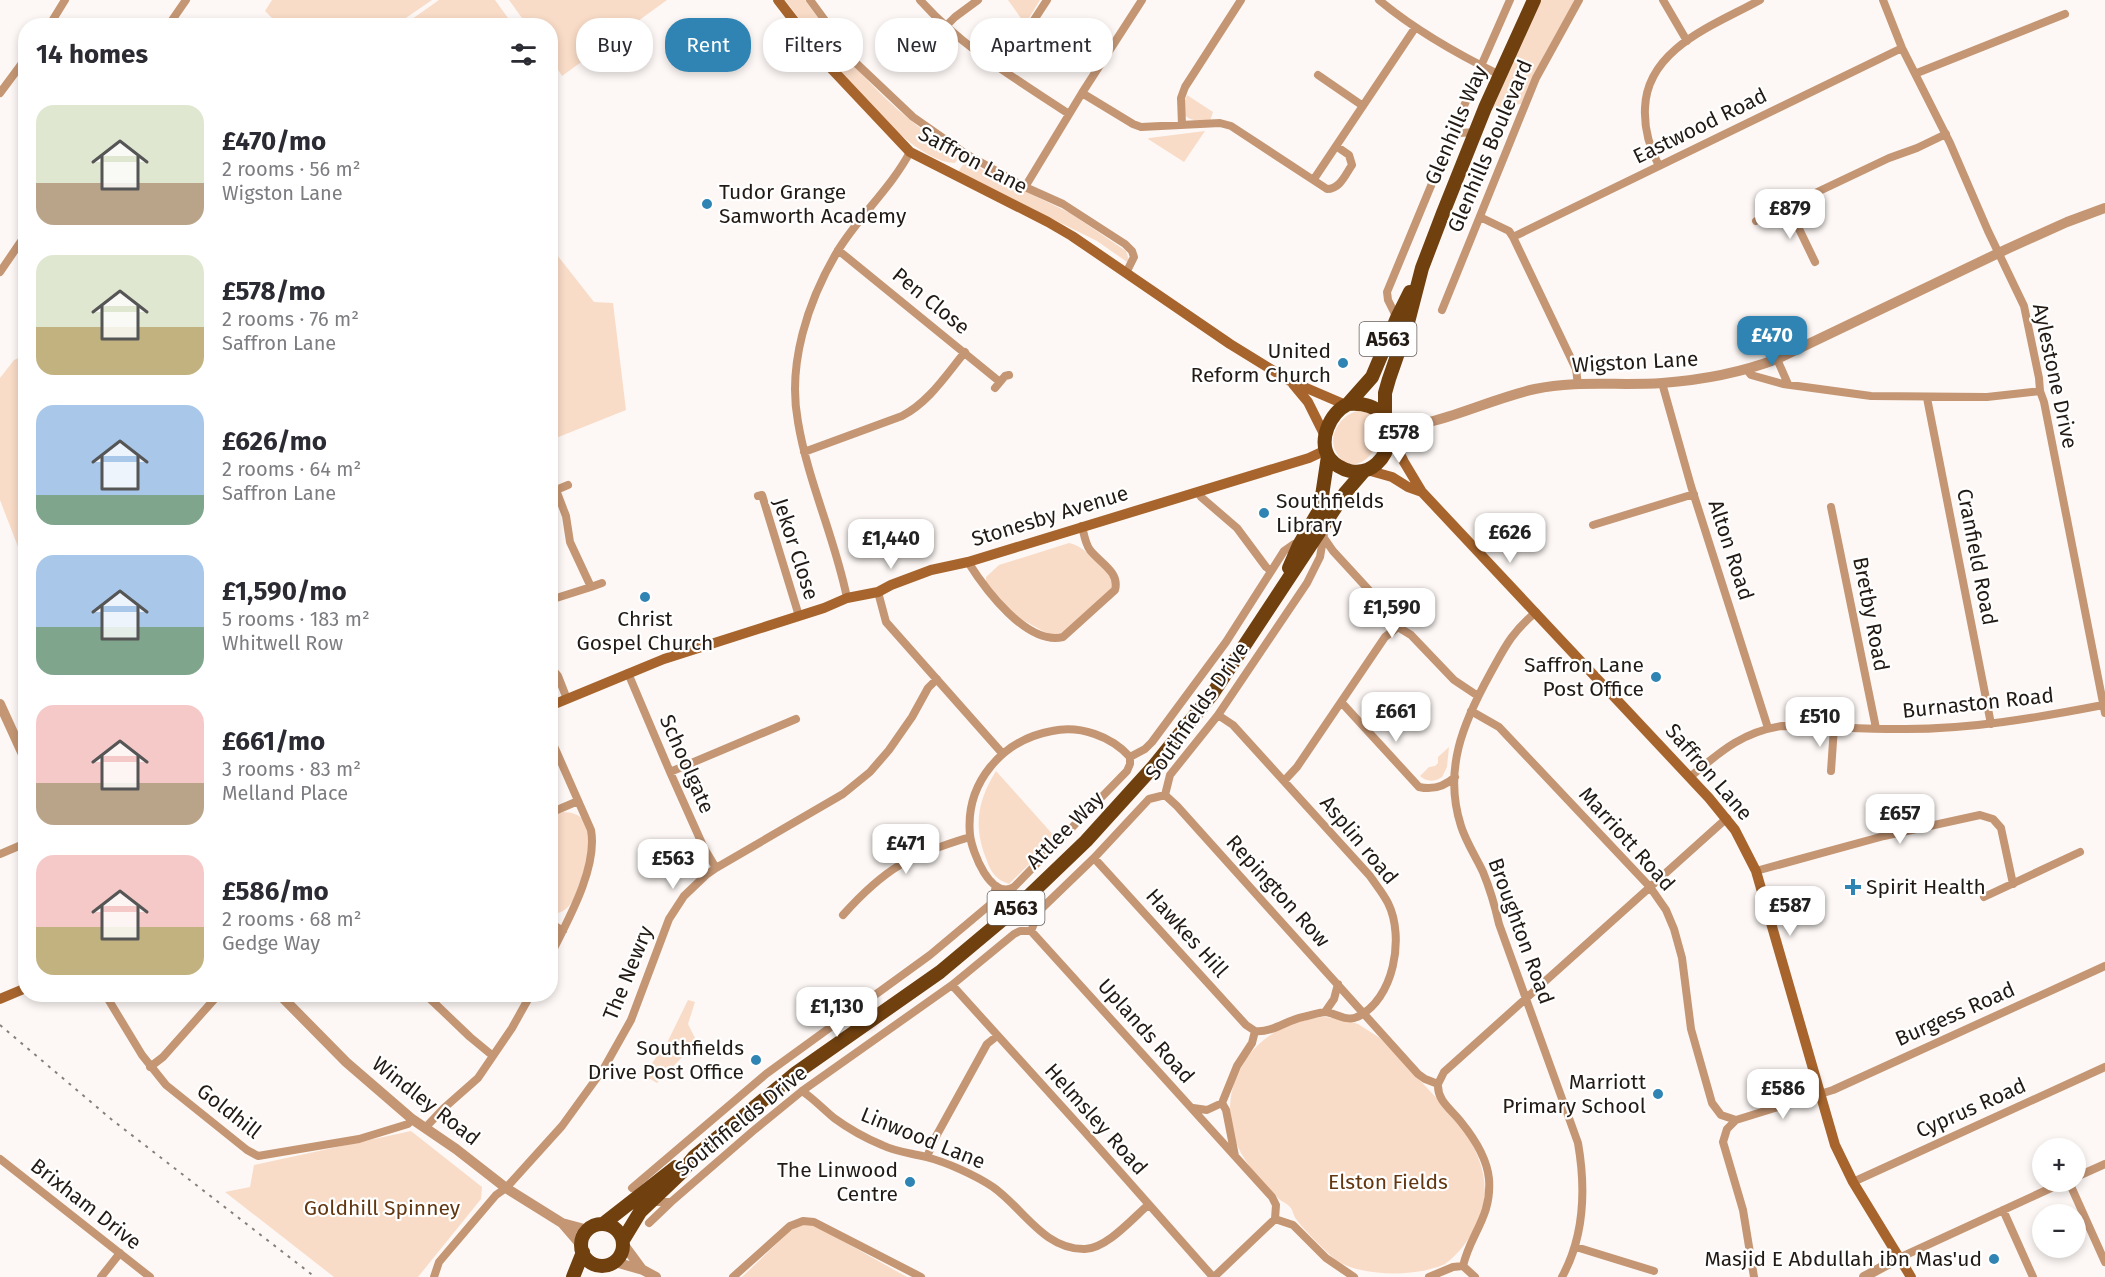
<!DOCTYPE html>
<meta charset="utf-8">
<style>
body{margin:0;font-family:"Fira Sans",sans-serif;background:#f2f2f3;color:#2b2b33;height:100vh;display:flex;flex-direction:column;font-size:22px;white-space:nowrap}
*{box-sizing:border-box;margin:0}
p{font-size:20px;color:#7c7c81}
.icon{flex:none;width:33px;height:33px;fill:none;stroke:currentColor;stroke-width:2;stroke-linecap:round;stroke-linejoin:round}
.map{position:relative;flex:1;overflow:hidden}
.sheet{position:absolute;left:18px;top:18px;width:540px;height:984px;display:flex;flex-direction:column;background:#fff;border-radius:24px;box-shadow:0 3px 9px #0003}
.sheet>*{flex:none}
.banner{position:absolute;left:576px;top:18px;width:570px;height:54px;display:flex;gap:12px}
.controls{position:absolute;left:2032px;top:1138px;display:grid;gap:12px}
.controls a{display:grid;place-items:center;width:54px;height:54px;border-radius:50%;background:#fff;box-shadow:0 3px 9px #0003;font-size:30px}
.price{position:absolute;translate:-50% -51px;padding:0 14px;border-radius:12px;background:#fff;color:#222;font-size:20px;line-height:39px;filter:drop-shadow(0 2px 3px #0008)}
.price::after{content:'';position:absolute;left:50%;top:36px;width:18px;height:14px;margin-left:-9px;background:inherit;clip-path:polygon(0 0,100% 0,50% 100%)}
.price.selected{background:#2f84b3;color:#fff}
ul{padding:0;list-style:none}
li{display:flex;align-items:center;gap:18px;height:150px;padding:0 18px}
li span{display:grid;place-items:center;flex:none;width:168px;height:120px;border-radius:18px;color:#555}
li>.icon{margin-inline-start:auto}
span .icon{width:72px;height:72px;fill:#fffc;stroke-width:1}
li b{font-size:26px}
h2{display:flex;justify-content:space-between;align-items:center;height:72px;padding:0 18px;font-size:26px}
.chip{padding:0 21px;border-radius:24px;background:#fff;box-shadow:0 3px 9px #0003;font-size:21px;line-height:54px}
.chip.selected{background:#2f84b3;color:#fff}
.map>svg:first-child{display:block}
</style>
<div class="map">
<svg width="2105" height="1277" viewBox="0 0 2105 1277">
<rect width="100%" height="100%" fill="#fdf8f5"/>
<!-- green -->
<path fill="#f9dcc7" d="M272,0H432L400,22L403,26L279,25L265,11Z
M439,0H495L513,25H406L405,24Z
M509,0H667L562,76L551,59L550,26L527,25Z
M785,0H805C828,31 850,63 877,90C902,115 930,137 960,156L955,163C903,162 816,41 785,0Z
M1008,0H1040L1006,56L992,59L984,53L1025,24Z
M1540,0H1575L1546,52L1521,104L1493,108Z
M1187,95L1213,112L1210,121C1190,121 1177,120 1187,95Z
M1205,131L1184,162L1148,139L1149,138Z
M966,160L992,175L1070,213L1126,251L1129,260L1127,262L1097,241L958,172Z
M550,246L594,302L613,303L626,410L551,440Z
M25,355V565L0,500V378L14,360Z
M1358,411C1411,417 1356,496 1335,450C1328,434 1342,414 1358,411Z
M1069,543C1083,545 1109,570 1113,583L1111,589L1062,633L1050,635L1021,619L1011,611L986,582V577L999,565Z
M1449,747L1447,767L1442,777C1435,782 1426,782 1420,776L1429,767L1435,766L1438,763V757Z
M996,771L1056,838L1009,884C997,880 991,873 987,861C973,827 977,802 996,771Z
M563,812C603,812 587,862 579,885C576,892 574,901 568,907C563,912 559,913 552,914L550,817Z
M688,1000L695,1002L688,1024L697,1042L657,1083L644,1075L659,1053H662Z
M1323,1017L1339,1018L1358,1024L1380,1038L1460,1123C1483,1159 1496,1193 1472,1233C1465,1245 1456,1256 1445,1264C1417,1277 1364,1277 1337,1261C1327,1253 1303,1229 1296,1219C1293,1215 1293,1210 1290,1207C1287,1203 1282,1202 1279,1199C1265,1186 1250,1169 1241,1153C1208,1088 1254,1022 1323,1017Z
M411,1131L482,1187L481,1199L418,1277H334L225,1192L250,1187L254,1165Z
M802,1224L814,1225L907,1277H742L791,1230Z"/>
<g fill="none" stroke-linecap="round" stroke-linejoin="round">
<!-- minor -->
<path stroke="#c49674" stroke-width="8" d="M810,0L857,64L913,117L966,154L1025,187L1063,204L1125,244L1132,251L1134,257L1126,273
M920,0C964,49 1015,78 1069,114
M1379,0C1416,31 1457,54 1500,75
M1663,0L1687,41
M1883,0L1902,48L1950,143L1988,231L2024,306L2039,378L2040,391L2044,402L2105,713
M49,26L65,0
M168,26L186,0
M945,27L955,17L978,0
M1481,66L1510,0
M1002,69L1047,0
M1917,73L2065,14
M1318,75L1363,106
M0,93L26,58
M1082,93L1133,124L1141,127L1220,123L1231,126L1327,189C1340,189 1345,175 1352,165L1349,155L1336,146
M1182,125L1181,98L1185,87L1241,0
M1450,140L1460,133L1476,132
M1659,166C1649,147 1644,129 1645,108C1647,48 1715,25 1760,0
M1314,179L1415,28
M1025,187L1082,93L1142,0
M1788,206L1815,262
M1480,217L1509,231L1513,237L1576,369L1578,385
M1756,221L1889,158L1917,148L1946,134
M1513,237L1902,48
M838,250L1000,382L995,388
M0,272L26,234
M1442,310L1536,78L1579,0
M1397,318L1388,300L1387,292L1474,82
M1777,359L1788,384
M1747,370L1751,375L1783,384L1871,396L1987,397L2040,391
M1000,382L1005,376L1009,375
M1662,383L1691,486L1768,728
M1927,398L1991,724
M804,452L902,416C929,402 946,375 965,352
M1198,492L1201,497L1237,528L1266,567L1271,571
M758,496L762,495L799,616
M1831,507L1876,728
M1593,525L1694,494
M1324,538L1333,551L1390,613L1398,627L1411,635L1454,680L1478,696
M968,562C985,589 1027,646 1063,637L1115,590C1120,572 1100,563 1090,550C1085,543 1084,534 1082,526
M591,587L602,583
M878,592L886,622L1002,753
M847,598C835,538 808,482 798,422C787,364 808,301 837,252C858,217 891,188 910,152
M550,600L591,587L570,542L566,516L556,490L568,485
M1536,612C1511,633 1505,647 1490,674C1463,723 1443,770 1461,826C1466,842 1476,857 1483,872C1490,889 1495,906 1499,924L1578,1143C1586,1189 1585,1235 1562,1277
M550,666L558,676L567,699
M628,673L670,772L704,848L716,868
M1342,703L1419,787C1432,790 1444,787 1455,777
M1471,711L1499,727L1650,887L1666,910L1674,929L1682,958L1691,1029L1712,1103L1721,1115L1736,1120
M1218,715L1233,725L1370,876C1376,885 1383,893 1388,903C1405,937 1394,1000 1357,1017C1347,1022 1335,1013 1326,1012C1320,1012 1309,1016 1303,1017C1287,1020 1272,1033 1255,1031L1252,1043L1237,1066L1222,1103L1226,1110L1235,1156
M550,737L591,830C598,868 567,922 550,956
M1130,757C1111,736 1080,725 1052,731C1002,740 965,783 970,835C972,852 991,901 1014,887L1127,771L1130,764V757L1145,749L1152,742L1226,642L1284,551L1294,544L1299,545
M1831,771L1834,727
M670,772L796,719
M1690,777C1720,752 1742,732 1782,726C1821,726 1859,729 1898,729C1967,730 2036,718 2103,705
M1284,781L1297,767L1385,637L1398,627
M1165,795L1177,806L1418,1074L1425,1079L1438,1084C1437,1101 1451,1109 1461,1122C1474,1138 1487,1158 1489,1179C1492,1217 1470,1234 1463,1266L1453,1267L1429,1277
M550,813L578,801
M0,854L26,843
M1094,858L1246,1025L1255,1031
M1756,871L1884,836L1980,815L1993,819L2001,828L2013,884
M1984,897L2080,852
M843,915C885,868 910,855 970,837
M550,923L563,931
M1031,931L1272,1197L1276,1205L1275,1219L1293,1225L1326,1258L1354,1277
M952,985L1084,1131L1213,1277
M105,994L142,1055L166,1085L247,1150L258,1156L359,1139L408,1124L412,1119
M425,994L470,1037L493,1056
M1325,1012L1334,999L1338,984
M150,1067L163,1057L219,994
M1438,1084L1444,1072L1727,818
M802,1091C814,1099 823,1109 834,1118C849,1129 865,1138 882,1145C896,1152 911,1153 926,1157C946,1162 975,1175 993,1187C1023,1208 1044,1250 1085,1249C1107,1248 1132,1219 1148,1205
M1193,1108L1207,1110L1222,1103
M425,1128L444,1108L478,1078L512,1028L531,994
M927,1157L934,1140L987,1044L997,1036
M0,1159L150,1277
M2076,1177L2105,1164
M1853,1182L2105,1067
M2069,1182L2105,1262
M632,1188L766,1074L930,955L992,903L996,886
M651,1202H671L753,1131L802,1091L952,985L1014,934L1020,931H1031L1039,911L1094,858L1149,799L1165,795L1170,775L1218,715L1307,583L1320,557L1325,528
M2003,1210L2033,1277
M649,1223L671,1202
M1576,1247L1654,1271
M1899,1258L2064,1182
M1463,1266L1475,1277
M101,1277L120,1253
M434,1277L439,1262L496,1195L506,1188L562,1126L604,1068L631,1020L669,919L684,896L706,875L716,868L843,794L870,772L889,750L912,717L928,688L937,679
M733,1277L790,1226L803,1221L814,1222L921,1277
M1214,1277L1275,1219
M1754,1277L1743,1210L1723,1142L1727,1129L1736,1120L1833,1090L2105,966"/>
<!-- tertiary -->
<path stroke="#c49674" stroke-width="10" d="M1390,428C1440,426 1486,400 1535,389C1576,380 1620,386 1662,383C1702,380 1740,373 1777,359L2007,249L2067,222L2105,208
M0,704L26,761
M279,994L346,1062L412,1119L456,1149L506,1188L562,1223L581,1245
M562,1223L588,1230
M624,1245L641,1268
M615,1262L643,1270L656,1277
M1864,1277L1899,1258"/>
<!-- secondary -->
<path stroke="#a7652d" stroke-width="10" d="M778,0L828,65L910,152L1048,222L1072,236L1230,344L1290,381L1346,405
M1293,384L1308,402L1325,436
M1390,434L1404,462L1422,492L1709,798L1735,830L1756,871L1835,1145L1853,1182L1911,1277
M1367,470L1392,477L1408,487L1422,492
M550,706L664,659L824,608L847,598L878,592L891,585L931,570L968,562L1309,458L1326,450
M0,999L26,988"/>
<!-- trunk -->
<path stroke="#70400f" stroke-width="14" d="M1348,404C1412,399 1393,480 1350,471C1342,469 1335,465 1330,459C1317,441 1330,413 1348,404Z
M1348,404L1372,377L1397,318L1410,292
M1385,417V393L1389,379L1406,330L1422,268L1443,213L1485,108L1534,0
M1289,568L1299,545L1320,509L1328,456
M603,1224L676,1167
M581 1245a21 21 0 1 1 42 0a21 21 0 1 1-42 0Z
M623,1240L640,1212L681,1173L694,1157L796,1073L940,972L1014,910L1086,841L1154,766L1213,693L1345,493L1364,471
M573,1277L583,1252"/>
<!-- rail -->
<path stroke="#867f7a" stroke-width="2" stroke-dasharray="3 6" stroke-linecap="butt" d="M0,1025L111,1119L315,1277"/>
</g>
<!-- markers -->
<g fill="#2f84b3" stroke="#fff" stroke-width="2">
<circle cx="707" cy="204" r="6"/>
<circle cx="1343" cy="363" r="6"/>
<circle cx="1264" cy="513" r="6"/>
<circle cx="645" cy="597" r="6"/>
<circle cx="1656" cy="677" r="6"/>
<path d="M1850 878h6v6h6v6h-6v6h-6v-6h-6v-6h6z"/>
<circle cx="756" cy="1060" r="6"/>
<circle cx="1658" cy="1094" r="6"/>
<circle cx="910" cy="1182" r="6"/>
<circle cx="1994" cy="1259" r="6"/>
</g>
<g text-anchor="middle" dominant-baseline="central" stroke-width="4.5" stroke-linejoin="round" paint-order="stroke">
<!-- shield labels -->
<g fill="#fff" stroke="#645f5a" stroke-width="1.5">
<rect x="1359.5" y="322" width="57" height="34" rx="4.5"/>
<rect x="987.5" y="891" width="57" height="34" rx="4.5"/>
</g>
<g font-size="20" font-weight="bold" fill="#221a14">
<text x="1388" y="339">A563</text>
<text x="1016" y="908">A563</text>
</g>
<!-- street labels -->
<g font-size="21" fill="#221a14" stroke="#fff">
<text transform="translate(1456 125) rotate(-67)">Glenhills Way</text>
<text transform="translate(1700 126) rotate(-26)">Eastwood Road</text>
<text transform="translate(1490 146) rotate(-67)">Glenhills Boulevard</text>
<text transform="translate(973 160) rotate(28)">Saffron Lane</text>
<text transform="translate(931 301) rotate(39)">Pen Close</text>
<text transform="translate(1635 362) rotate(-3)">Wigston Lane</text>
<text transform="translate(2055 376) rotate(78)">Aylestone Drive</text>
<text transform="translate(1050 516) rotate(-17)">Stonesby Avenue</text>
<text transform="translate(796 549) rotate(72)">Jekor Close</text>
<text transform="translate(1731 550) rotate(72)">Alton Road</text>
<text transform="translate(1977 557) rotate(79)">Cranfield Road</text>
<text transform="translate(1871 614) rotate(79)">Bretby Road</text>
<text transform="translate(1978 703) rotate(-6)">Burnaston Road</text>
<text transform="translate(1197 711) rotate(-55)">Southfields Drive</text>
<text transform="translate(687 764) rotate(66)">Schoolgate</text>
<text transform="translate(1709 772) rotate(49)">Saffron Lane</text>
<text transform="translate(1065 830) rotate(-45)">Attlee Way</text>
<text transform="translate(1627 839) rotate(48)">Marriott Road</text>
<text transform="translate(1359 840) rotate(50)">Asplin road</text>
<text transform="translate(1278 891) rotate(48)">Repington Row</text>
<text transform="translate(1521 931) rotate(70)">Broughton Road</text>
<text transform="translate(1187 933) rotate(48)">Hawkes Hill</text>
<text transform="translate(628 973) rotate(-68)">The Newry</text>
<text transform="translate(1955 1014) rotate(-24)">Burgess Road</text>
<text transform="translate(1146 1031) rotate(48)">Uplands Road</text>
<text transform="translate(426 1101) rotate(38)">Windley Road</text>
<text transform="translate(1971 1108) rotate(-24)">Cyprus Road</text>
<text transform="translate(229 1111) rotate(38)">Goldhill</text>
<text transform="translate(1096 1119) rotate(48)">Helmsley Road</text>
<text transform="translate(741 1121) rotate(-39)">Southfields Drive</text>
<text transform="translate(923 1138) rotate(22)">Linwood Lane</text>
<text transform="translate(86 1204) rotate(38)">Brixham Drive</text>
</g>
<!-- poi labels -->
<g font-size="21" fill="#221a14" stroke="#fff" text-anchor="end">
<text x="719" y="192" text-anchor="start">Tudor Grange<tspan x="719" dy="24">Samworth Academy</tspan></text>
<text x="1331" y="351">United<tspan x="1331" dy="24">Reform Church</tspan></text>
<text x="1276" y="501" text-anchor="start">Southfields<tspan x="1276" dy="24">Library</tspan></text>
<text x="645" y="619" text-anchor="middle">Christ<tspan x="645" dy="24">Gospel Church</tspan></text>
<text x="1644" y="665">Saffron Lane<tspan x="1644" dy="24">Post Office</tspan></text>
<text x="1866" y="887" text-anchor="start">Spirit Health</text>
<text x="744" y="1048">Southfields<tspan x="744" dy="24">Drive Post Office</tspan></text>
<text x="1646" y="1082">Marriott<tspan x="1646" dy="24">Primary School</tspan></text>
<text x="898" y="1170">The Linwood<tspan x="898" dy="24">Centre</tspan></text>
<text x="1982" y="1259">Masjid E Abdullah ibn Mas'ud</text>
</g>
<!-- park labels -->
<g font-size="21" fill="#623711" stroke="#fff">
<text x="1388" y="1182">Elston Fields</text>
<text x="382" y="1208">Goldhill Spinney</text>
</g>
</g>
</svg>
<div class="controls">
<a>+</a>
<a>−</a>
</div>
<b class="price" style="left:1790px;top:240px">£879</b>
<b class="price selected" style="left:1772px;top:367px">£470</b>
<b class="price" style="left:1399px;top:464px">£578</b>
<b class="price" style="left:1510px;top:564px">£626</b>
<b class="price" style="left:891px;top:570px">£1,440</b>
<b class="price" style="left:1392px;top:639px">£1,590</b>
<b class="price" style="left:1396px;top:743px">£661</b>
<b class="price" style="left:1820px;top:748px">£510</b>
<b class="price" style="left:1900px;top:845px">£657</b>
<b class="price" style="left:906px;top:875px">£471</b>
<b class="price" style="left:673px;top:890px">£563</b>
<b class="price" style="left:1790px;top:937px">£587</b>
<b class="price" style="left:837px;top:1038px">£1,130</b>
<b class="price" style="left:1783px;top:1120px">£586</b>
<div class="banner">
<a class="chip">Buy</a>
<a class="chip selected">Rent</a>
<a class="chip">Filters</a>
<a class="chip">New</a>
<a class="chip">Apartment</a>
</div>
<section class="sheet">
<h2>14 homes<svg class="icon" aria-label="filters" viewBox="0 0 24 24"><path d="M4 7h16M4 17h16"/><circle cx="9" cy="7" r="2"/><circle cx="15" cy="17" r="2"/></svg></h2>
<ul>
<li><span style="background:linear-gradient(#dfe7d0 65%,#b9a48a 0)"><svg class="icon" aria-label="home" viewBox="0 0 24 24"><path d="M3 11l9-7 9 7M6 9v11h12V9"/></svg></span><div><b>£470/mo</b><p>2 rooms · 56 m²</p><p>Wigston Lane</p></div></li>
<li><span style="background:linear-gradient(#dfe7d0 60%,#c2b280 0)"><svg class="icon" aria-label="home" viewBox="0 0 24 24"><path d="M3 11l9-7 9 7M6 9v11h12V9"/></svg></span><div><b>£578/mo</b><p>2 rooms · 76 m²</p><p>Saffron Lane</p></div></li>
<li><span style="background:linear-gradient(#a9c7e8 75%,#7fa58c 0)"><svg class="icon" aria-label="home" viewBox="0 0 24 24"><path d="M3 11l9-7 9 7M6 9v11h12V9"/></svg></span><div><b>£626/mo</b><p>2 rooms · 64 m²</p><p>Saffron Lane</p></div></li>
<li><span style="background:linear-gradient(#a9c7e8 60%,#7fa58c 0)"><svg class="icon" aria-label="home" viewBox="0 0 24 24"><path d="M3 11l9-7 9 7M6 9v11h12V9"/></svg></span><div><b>£1,590/mo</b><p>5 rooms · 183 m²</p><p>Whitwell Row</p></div></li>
<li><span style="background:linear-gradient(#f6c9c9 65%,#b9a48a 0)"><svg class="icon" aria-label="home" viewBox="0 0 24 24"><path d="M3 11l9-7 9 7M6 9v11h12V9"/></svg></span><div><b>£661/mo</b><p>3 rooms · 83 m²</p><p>Melland Place</p></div></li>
<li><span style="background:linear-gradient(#f6c9c9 60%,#c2b280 0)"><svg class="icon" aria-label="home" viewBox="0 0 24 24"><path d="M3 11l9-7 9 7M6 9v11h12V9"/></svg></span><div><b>£586/mo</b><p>2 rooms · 68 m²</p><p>Gedge Way</p></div></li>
</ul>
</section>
</div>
